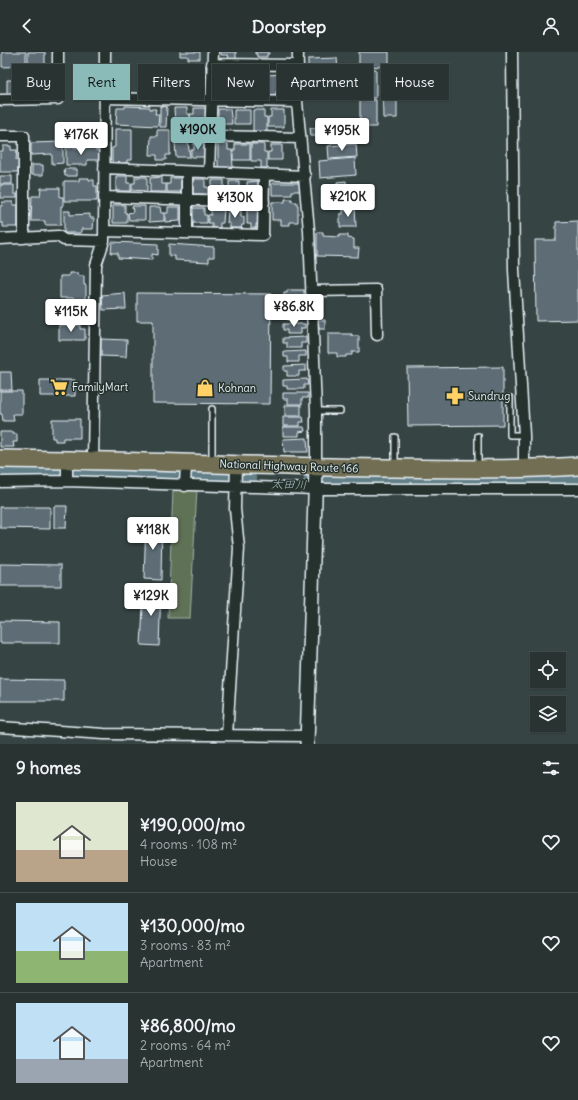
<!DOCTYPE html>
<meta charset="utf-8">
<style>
body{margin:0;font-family:Delius,"Klee One",sans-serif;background:#303b3a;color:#f1f3f6;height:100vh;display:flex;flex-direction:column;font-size:15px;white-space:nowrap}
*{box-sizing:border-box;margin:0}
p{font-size:13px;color:#a5aaac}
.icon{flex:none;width:22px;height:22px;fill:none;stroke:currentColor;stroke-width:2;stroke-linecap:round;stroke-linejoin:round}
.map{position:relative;height:692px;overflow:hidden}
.drawer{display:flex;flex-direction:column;background:#283332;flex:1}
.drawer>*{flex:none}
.hud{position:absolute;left:12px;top:12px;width:554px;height:36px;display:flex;gap:8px}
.tools{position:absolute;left:530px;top:600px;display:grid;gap:8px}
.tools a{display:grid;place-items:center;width:36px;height:36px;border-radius:0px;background:#283332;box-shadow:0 1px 3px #0004,0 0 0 1px #444e4d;font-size:20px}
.price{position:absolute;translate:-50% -34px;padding:0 9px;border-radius:4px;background:#fff;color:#222;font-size:13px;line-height:26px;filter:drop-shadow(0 1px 2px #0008)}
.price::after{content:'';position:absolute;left:50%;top:24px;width:12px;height:9px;margin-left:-6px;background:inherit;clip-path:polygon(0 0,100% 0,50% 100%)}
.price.current{background:#8bbbb9;color:#111}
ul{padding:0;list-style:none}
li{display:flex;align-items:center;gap:12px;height:100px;padding:0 16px}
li+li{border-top:1px solid #444e4d}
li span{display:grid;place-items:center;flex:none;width:112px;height:80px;border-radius:0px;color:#555}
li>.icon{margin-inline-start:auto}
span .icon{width:48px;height:48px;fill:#fffc;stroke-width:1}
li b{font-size:17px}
h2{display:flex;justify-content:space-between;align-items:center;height:48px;padding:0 16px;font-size:17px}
.chip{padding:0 14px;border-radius:0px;background:#283332;box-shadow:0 1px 3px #0004,0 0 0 1px #444e4d;font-size:14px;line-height:36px}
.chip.current{background:#8bbbb9;color:#111}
header{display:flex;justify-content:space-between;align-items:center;height:52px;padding:0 16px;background:#283332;font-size:18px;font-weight:700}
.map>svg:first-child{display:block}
</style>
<header><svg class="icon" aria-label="back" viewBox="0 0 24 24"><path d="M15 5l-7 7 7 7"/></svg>Doorstep<svg class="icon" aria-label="person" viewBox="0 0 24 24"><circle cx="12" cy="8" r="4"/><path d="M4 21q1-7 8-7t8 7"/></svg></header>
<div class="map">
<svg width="578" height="692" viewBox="0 0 578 692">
<rect width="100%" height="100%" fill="#364443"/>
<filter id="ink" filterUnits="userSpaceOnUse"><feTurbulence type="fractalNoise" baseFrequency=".025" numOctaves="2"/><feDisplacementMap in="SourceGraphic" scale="8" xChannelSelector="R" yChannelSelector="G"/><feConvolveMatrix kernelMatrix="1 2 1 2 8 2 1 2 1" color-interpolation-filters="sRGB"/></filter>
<g filter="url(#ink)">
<!-- green -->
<path fill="#5e7256" stroke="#a3b2a7" d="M173,437H197L190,566H168Z"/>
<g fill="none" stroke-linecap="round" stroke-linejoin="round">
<!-- river -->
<path stroke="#647f87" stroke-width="23" d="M0,421L246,430
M314,432L578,430"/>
</g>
<!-- building -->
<path fill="#5d6c75" stroke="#e8f1f8" d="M2,0H26V14L2,15Z
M28,0H45V31L28,30Z
M180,0H200V7H188V4H180Z
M221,0H236V9H230L228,3H221Z
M255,0H269V2H267V5H257V2H255Z
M359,0H389V15L359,14Z
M337,6L338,19H308V7Z
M203,10V14H206V25H204L205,32H193V30H188V27H181L180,11Z
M17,17H26V27L17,28Z
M360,17H376V46H360Z
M220,21H232V36H220Z
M239,22H249V43H246V37L232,36L233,27H239Z
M283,22H286V40H276V45H267V23Z
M253,23H266V41H253Z
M390,23H394V25H397V66H383L382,25H390Z
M332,26H353L354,46L325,47V42H310V27H324V32H332Z
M7,28H26V41H7Z
M360,48H376V75H360Z
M125,54L150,55V57H156L155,62H159L158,74L116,72L117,56H125Z
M160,54L167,55L166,75H160Z
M174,56H187V62H190V71L175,72Z
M194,56H206V71H191L190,62H194Z
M218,57H230L232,72H218Z
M234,58H250V72H234Z
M253,58H264V65H267V82H253Z
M271,58H284V75H268V65H271Z
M327,67H352V75H327Z
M310,76H335V80H339V76H356L357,83H351V90L329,91V88H318V84H311Z
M115,77H132V108H127V111H123V113H112V96L115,95Z
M157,78H170V103H166V108H157V103H150L151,84H157Z
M63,90V111L52,112V102L31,103V91Z
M175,90H188L190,105H176Z
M194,91H204L205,105H191V98H194Z
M218,92H228V98H232L233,116H218Z
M235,92H250V108H233V98H235Z
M251,92H264V100H267V116H261V109H251Z
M356,92L357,105L329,107L328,94Z
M271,93H282V108H268V100H271Z
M3,94H11V98H17L16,108H20V116H18V120H0V99H3Z
M95,95V98H99V108H87V113H66V96Z
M355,106L356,123L320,126L319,109Z
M32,113H43V123H32Z
M64,117H77V124H65Z
M0,124H12V132H0Z
M116,124H127V131H131V139H116Z
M135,125H147V139L132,138V131H135Z
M162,125V132H166V140H150V126Z
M79,126H89V128H94V134H97V149H64V129H79Z
M170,126H181V140H167V132H170Z
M193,127H205V135H208V142H193Z
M212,128H224V143H218V146L209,147V135H212Z
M229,129H239V135H243V147H229Z
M258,129L259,144H244V135H247V130Z
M346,129L347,143H337V130Z
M272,131H300V139H292V143H272Z
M0,133H14V142H17V146H0Z
M41,136H60V145H63V154H61V173H45V169H31L32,144H40Z
M285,147H292V150H297V153H298V170H290V173H281V168H272V150H285Z
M2,150H13V153H18V175H3V171H0V154H2Z
M113,153H125V161H127V171H113Z
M132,154H145V168H129L128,161L133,160Z
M347,154H355L356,175H340V162H343V158H347Z
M149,155H160L161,161H164V169L149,170Z
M168,155H180V169L165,170V161H168Z
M192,156H204V163H207V171H191Z
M211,157H224L223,171H220V176H212V171H208V163H211Z
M228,158H241V165H244V173H242L241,176H230V171H227Z
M247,158H258V172H256V176H251V172H247Z
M64,159H70V163L90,162V166H94L93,177H81V181H64Z
M578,169V268L536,269L535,188H556V170Z
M317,180H323V184L339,185V183H348V186L354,187V196H359L358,205L317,204Z
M112,190L158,192V203L152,202V208L118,206V201H111Z
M169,192L214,195V205H209V210L175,208V204H169Z
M69,221H78V224H84V233H86V251H74V246H60V224H69Z
M287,238H304V245H299V248H297V253H287V245H284V241H287Z
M125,241L126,257L103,258L102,243Z
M137,241L271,242L270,352L153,351V269H137Z
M60,254H75V258H85V271H66V268H60Z
M283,256H305V261H298V268H287V261H283Z
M318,268H325V277H319Z
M283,272H305V276H301V282H287V278H283Z
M59,273H80V277H85V288H59Z
M328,282H352V284H359V300H352V303H346V305H337V301H328Z
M306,285V291H301V296H287V291H283V286Z
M101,287L127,288L126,305L101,304Z
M306,299V304H299V310H288V305H284V300Z
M306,313V319H299V324H287V319H284V314Z
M503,315V373L408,374L407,316Z
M0,320H11L12,338H0Z
M307,327L308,333H304V337H287V334H283V328Z
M40,328H75V344H40Z
M0,339H22V362H13L14,369H3L2,362H0Z
M283,341H308V346H302V352H288V347H283Z
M285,353H301V364H285Z
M283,365H303L304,370H300V374H283Z
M52,367H80V386H63V389H55V386H52Z
M283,375H304L305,379L299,380V384H283Z
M0,380H13V382H17V390H13L14,395H0Z
M307,386L308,400H284L283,387Z
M54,454H67L66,476H54Z
M0,455H50V477L0,476Z
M146,469L162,470L161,528L144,527Z
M0,512L61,513V534H0Z
M144,535L161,536L159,594L141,593Z
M0,569L60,570V591H0Z
M0,627L64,628V649H0Z"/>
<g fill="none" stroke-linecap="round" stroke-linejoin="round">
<!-- service casing -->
<g stroke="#e8f1f8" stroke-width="8">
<path id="service" d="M510,346V383H524
M212,357V410
M316,359H340
M478,384V415
M395,385V413"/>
</g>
<!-- minor casing -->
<g stroke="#e8f1f8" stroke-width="13">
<path id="minor" d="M298,0L297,50L309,178L316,359V415
M512,0L514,218L524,383V418
M212,12L298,13
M104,46L297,50
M0,48L58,47V0
M0,84H24V186
M211,84L300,86
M104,116L305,124
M187,120V181
M209,121L213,0
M104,145L264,150
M104,179L263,183L264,123
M0,187L58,184L64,188L104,189
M311,239L376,238L377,283
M93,408L96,213L104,189L105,0
M67,429V408
M0,430L67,429L315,437H578
M185,434L186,411
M0,675L104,682L307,684
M227,683L239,496L235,457L236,412"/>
</g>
<!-- tertiary casing -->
<g stroke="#e8f1f8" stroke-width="16">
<path id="tertiary" d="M307,692L316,415"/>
</g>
<!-- trunk casing -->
<g stroke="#e8f1f8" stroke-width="20">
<path id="trunk" d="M0,407C132,408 264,415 396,416C457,417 517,418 578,414"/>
</g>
<!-- service -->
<use href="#service" stroke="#26332d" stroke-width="5"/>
<!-- minor -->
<use href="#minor" stroke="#26332d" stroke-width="10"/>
<!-- tertiary -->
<use href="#tertiary" stroke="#26332d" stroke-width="13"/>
<!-- trunk -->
<use href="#trunk" stroke="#726e52" stroke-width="17"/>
</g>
</g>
<!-- icons -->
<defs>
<g id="supermarket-bare" transform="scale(1.38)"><path d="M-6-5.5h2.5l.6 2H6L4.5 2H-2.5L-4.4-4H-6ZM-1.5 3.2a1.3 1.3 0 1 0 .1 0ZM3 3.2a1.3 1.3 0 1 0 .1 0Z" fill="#ffd166" stroke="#26332d" stroke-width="2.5" paint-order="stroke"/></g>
<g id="shop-bare" transform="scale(1.38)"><path d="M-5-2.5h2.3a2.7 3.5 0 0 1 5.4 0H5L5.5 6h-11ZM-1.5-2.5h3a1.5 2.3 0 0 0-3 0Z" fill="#ffd166" stroke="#26332d" stroke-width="2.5" paint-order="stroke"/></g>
<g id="pharmacy-bare" transform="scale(1.38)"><path d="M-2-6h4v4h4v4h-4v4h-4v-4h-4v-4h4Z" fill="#ffd166" stroke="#26332d" stroke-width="2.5" paint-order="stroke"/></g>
</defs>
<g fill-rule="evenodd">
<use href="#supermarket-bare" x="59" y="335"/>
<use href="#shop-bare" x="205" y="336"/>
<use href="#pharmacy-bare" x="455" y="344"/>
</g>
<g text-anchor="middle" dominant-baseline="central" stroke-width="3" stroke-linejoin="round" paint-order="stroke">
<!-- poi labels -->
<g font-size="11" fill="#e8f1f8" stroke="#26332d" text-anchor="start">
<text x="72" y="335">FamilyMart</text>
<text x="218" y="336">Kohnan</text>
<text x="468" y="344">Sundrug</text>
</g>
<!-- street labels -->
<g font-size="11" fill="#e8f1f8" stroke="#26332d">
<text transform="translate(289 414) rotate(2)">National Highway Route 166</text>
</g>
<!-- water labels -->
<g font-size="12" font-style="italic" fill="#adbec5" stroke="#26332d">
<text transform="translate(289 432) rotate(2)">太田川</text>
</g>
</g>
</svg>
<div class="tools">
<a><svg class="icon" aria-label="locate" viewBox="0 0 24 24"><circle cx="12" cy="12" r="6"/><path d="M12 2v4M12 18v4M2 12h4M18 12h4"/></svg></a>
<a><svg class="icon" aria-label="layers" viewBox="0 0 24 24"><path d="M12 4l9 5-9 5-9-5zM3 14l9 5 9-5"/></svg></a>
</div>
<b class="price current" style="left:198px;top:99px">¥190K</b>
<b class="price" style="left:342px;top:100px">¥195K</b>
<b class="price" style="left:81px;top:104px">¥176K</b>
<b class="price" style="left:348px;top:166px">¥210K</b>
<b class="price" style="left:235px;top:167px">¥130K</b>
<b class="price" style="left:294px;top:276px">¥86.8K</b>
<b class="price" style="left:71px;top:281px">¥115K</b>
<b class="price" style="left:153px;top:499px">¥118K</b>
<b class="price" style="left:151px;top:565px">¥129K</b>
<div class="hud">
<a class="chip">Buy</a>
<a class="chip current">Rent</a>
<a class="chip">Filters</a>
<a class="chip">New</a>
<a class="chip">Apartment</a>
<a class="chip">House</a>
</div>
</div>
<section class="drawer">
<h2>9 homes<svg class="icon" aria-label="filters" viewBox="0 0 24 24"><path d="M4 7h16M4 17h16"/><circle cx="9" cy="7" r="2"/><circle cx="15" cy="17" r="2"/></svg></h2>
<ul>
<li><span style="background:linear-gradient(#dfe7d0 60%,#b9a48a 0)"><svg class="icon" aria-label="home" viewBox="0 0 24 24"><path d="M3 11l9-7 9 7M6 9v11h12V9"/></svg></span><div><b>¥190,000/mo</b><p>4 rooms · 108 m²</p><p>House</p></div><svg class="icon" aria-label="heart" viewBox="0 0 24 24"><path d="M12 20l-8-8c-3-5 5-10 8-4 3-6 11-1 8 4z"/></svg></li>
<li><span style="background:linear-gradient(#bfe0f5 60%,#8fb573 0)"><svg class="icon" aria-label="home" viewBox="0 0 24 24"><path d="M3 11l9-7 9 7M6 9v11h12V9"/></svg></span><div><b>¥130,000/mo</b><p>3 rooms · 83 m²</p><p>Apartment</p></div><svg class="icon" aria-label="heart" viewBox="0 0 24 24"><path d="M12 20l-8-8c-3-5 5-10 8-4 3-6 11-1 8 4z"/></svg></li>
<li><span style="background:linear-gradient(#bfe0f5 70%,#9aa5b1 0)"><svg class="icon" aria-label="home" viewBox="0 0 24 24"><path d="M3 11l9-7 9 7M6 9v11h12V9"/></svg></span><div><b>¥86,800/mo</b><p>2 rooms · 64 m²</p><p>Apartment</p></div><svg class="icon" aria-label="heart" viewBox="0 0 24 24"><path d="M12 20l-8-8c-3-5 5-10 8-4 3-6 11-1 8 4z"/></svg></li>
</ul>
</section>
